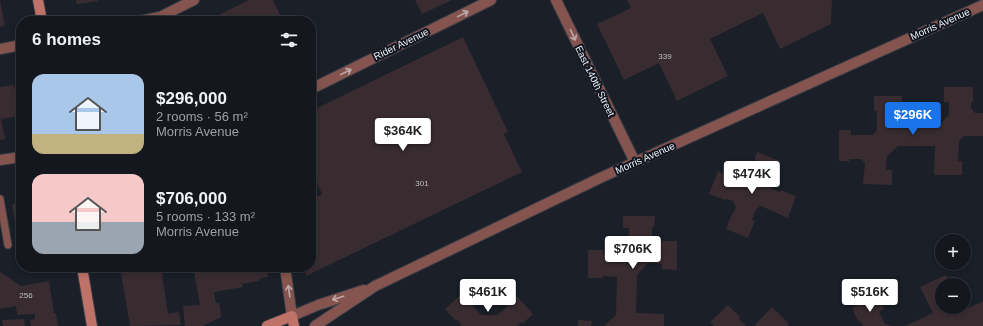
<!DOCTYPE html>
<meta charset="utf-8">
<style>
body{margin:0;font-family:Helvetica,sans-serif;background:#1d2027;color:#f1f3f6;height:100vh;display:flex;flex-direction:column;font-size:15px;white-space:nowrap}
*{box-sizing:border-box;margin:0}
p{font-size:13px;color:#9d9fa4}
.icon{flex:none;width:22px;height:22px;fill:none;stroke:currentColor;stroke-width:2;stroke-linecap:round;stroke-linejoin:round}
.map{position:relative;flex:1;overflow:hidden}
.panel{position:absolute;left:16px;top:16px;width:300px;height:256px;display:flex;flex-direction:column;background:#14171e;border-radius:16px;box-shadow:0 2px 6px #0003,0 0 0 1px #33363c}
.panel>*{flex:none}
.buttons{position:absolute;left:935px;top:234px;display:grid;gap:8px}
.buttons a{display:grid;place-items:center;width:36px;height:36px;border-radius:50%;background:#14171e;box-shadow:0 2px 6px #0003,0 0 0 1px #33363c;font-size:20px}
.price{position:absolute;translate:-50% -34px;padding:0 9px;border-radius:4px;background:#fff;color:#222;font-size:13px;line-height:26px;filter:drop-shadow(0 1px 2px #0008)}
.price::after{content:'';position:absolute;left:50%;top:24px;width:12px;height:9px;margin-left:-6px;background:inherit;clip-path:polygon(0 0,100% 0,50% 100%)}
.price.current{background:#1a73e8;color:#fff}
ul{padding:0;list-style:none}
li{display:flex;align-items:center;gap:12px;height:100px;padding:0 16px}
li span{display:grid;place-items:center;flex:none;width:112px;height:80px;border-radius:12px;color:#555}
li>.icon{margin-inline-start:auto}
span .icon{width:48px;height:48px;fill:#fffc;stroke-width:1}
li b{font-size:17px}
h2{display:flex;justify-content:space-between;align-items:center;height:48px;padding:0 16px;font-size:17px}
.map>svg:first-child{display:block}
</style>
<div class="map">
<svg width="983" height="326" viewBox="0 0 983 326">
<rect width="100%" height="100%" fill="#1a1f28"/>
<!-- building -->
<path fill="#382c31" d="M0,0L5,26L0,27Z
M76,0H98V1L77,4Z
M249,0H273L283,21H206Z
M415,0H452L422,14Z
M627,0H832L831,24L780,49L763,13L710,39L728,76L677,101L659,63L624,80L597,24L631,8Z
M463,37L508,132L504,134L522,172L306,276L304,267H311V199L322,194L314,176L311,177V111Z
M14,85L19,116L1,119L5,139L0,140V87Z
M944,87H973V102H971V108L975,113H983V136H964L959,141L958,161H962V175H934L935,146H898L887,156L886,170H892V185L863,184L865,163L861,159H849L850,161H839V130H851V135H873L877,130V111H874V96H902L901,125L938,126L949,115V102H944Z
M757,152L780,161L770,184L772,189L780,192V190L796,196L788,218L761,206L756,209L752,220L755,221L748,238L726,229L732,214H733L736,207L733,201L726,199L725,200L709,194L718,171L734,178L733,179L743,183L748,180Z
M21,203V255H20L12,204Z
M623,216H655L654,227H652V239L656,243H662V241H677V270L662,269V264L648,263L637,275L636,313L664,314V326H604L616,315L617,277L603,276V278H588V250H603V254H623L628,249L629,228H623Z
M120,267H161L168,314L179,312L181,325L130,326Z
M193,267H267L268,277L261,278L259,281L242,284L243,287L214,292L216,303H218L220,305L221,317L203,326H185L183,306L200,305Z
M0,272L21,286L49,281L54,313H56L58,326H31L30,320L35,319V314L17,315L16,306L0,309Z
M946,275L951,285H942V307H957L964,310L983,301V326H905L933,313L920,287Z
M466,290L476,301L472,305L481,315H497L507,307L503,303L514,293L533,314L522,324L521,322L517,326H460L461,324L456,319L455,320L445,309Z
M878,296L884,309L879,312L885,324L892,326H863L860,321H858L852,308Z
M728,305L740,317L739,319L746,326H714L710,322Z
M772,307L789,324L787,326H754Z
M24,319L25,326H3L2,320Z
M578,320L592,321L591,326H578Z"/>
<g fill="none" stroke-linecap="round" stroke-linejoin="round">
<!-- service casing -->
<g stroke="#373c45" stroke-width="9">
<path id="service" d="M0,199L8,245"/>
</g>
<!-- minor casing -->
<g stroke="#373c45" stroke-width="12">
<path id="minor" d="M556,0L635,162
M140,21L160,17L194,0
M0,49L21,45
M311,89L491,0
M0,160L21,157
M285,267L292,316L318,305L364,290
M315,326L375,286L600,178L983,5"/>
</g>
<!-- secondary casing -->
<g stroke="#373c45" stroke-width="12">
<path id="secondary" d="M38,0L42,21
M82,267L92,326
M267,326L292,316L294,326"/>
</g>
<!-- service -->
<use href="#service" stroke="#85544e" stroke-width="7"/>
<!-- minor -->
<use href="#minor" stroke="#85544e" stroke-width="10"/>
<!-- secondary -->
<use href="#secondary" stroke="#bf7268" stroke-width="10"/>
</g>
<!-- one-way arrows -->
<defs><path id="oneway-shaft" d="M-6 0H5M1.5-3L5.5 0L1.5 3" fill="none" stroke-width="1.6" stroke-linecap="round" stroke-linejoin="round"/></defs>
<g stroke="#bda9aa">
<use href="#oneway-shaft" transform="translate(463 14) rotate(-26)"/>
<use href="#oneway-shaft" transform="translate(573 35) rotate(64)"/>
<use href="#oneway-shaft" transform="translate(346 72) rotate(-26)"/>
<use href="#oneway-shaft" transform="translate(289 291) rotate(-98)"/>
<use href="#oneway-shaft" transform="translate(338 298) rotate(162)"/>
</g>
<g text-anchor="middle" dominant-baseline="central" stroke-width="4" stroke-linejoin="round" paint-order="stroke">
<!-- number labels -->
<g font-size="8" fill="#bebec4">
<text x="665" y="56">339</text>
<text x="422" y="183">301</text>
<text x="26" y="295">256</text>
</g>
<!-- street labels -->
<g font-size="10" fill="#eaeef5" stroke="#11151f">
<text transform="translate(940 24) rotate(-24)">Morris Avenue</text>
<text transform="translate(401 44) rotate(-26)">Rider Avenue</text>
<text transform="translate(595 81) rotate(64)">East 140th Street</text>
<text transform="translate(645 158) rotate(-24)">Morris Avenue</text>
</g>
</g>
</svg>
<div class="buttons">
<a>+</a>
<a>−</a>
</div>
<b class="price current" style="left:913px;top:136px">$296K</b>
<b class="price" style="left:403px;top:152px">$364K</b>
<b class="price" style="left:752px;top:195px">$474K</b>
<b class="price" style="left:633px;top:270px">$706K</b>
<b class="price" style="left:488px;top:313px">$461K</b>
<b class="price" style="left:870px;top:313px">$516K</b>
<section class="panel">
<h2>6 homes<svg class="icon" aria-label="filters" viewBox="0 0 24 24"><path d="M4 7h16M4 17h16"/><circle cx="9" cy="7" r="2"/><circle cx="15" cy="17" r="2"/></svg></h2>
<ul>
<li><span style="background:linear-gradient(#a9c7e8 75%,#c2b280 0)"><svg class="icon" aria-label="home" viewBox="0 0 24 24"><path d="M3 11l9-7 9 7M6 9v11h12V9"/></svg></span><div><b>$296,000</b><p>2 rooms · 56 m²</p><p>Morris Avenue</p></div></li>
<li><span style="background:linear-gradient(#f6c9c9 60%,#9aa5b1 0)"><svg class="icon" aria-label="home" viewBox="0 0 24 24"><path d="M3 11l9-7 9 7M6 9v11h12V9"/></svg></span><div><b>$706,000</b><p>5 rooms · 133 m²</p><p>Morris Avenue</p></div></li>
</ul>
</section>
</div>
